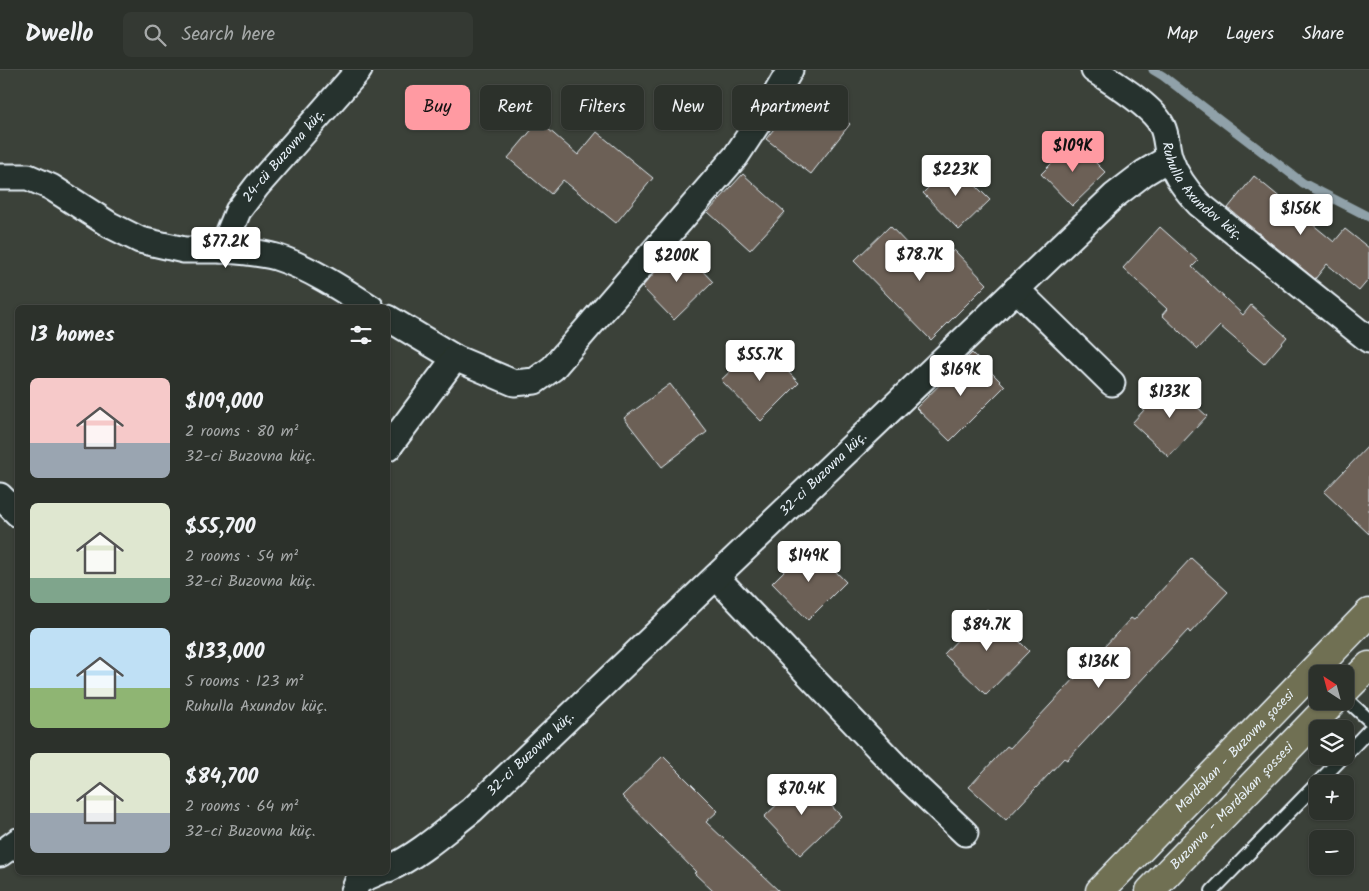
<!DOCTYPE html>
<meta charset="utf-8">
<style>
body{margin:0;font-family:Kalam,sans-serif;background:#343933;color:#f1f3f6;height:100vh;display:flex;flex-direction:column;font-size:19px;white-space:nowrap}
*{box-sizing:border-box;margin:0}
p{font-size:16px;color:#a6a9a9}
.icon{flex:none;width:28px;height:28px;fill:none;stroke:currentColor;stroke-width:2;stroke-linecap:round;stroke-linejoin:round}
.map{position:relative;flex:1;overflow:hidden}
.panel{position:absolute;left:15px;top:235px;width:375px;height:570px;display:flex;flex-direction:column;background:#2c312b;border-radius:8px;box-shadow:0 1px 4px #0004,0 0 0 1px #484c47}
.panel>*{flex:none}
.banner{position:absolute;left:405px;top:15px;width:475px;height:45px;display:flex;gap:10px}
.needle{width:32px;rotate:324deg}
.controls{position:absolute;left:1309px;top:595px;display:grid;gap:10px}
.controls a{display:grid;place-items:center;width:45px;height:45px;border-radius:8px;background:#2c312b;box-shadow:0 1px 4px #0004,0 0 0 1px #484c47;font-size:25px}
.price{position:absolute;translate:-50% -42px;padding:0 11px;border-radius:5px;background:#fff;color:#222;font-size:16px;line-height:32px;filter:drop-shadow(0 1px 2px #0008)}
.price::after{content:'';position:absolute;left:50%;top:30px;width:15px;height:11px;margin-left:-8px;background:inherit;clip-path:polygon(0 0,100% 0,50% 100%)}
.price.selected{background:#ff9aa2;color:#111}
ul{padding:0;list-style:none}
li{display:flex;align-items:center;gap:15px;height:125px;padding:0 15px}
li span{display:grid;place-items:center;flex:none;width:140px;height:100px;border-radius:8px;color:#555}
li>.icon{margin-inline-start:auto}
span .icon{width:60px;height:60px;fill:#fffc;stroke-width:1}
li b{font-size:21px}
h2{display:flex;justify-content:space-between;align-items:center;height:60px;padding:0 15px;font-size:21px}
.tag{padding:0 18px;border-radius:8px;background:#2c312b;box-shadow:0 1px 4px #0004,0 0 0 1px #484c47;font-size:18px;line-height:45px}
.tag.selected{background:#ff9aa2;color:#111}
header{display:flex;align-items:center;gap:30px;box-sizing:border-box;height:70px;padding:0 25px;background:#2c312b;border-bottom:1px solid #484c47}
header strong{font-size:24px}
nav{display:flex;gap:28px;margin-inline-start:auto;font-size:18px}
.search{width:350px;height:45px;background:#343933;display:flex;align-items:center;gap:12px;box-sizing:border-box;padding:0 18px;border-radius:8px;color:#a6a9a9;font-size:19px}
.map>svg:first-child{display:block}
</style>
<header>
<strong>Dwello</strong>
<div class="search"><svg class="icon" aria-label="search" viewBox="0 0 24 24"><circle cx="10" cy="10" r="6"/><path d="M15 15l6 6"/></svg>Search here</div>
<nav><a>Map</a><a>Layers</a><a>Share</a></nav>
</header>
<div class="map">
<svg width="1369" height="821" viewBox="0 0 1369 821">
<rect width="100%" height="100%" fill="#3b4139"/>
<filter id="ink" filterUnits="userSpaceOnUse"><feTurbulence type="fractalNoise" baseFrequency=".02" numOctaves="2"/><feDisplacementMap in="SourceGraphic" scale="10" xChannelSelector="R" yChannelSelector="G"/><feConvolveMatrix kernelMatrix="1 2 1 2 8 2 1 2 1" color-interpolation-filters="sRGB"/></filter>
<g filter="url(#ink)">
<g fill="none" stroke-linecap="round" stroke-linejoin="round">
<!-- stream -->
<path stroke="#90a1a9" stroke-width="9" d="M1153,0L1163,6L1303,113L1369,147"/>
</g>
<!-- building -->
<path fill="#6c6156" stroke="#e8f1f8" d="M805,19L850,54L811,104L766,69Z
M539,51L578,85L597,62L653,108L616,153L563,110L551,124L508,88Z
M1074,71L1106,103L1072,136L1041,104Z
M953,93L990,130L959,160L923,123Z
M743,104L785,142L750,180L708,142Z
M1254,106L1334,172L1345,159L1369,178V209L1359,221L1327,194L1315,209L1228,138Z
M890,156L933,201L954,180L987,214L931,270L854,191Z
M1160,157L1198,191L1192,197L1243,245L1251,235L1287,267L1264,294L1220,256L1198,279L1162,245L1167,239L1123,198Z
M679,176L713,212L674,250L642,217L667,188Z
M760,273L799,313L761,351L721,310Z
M972,283L1005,316L950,371L916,338Z
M1170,312L1207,346L1169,387L1132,353Z
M670,314L707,362L662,397L624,348Z
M1369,375V464L1324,422Z
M810,475L846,512L808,550L772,513Z
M1191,488L1228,522L1190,563L1188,560L1067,690L1064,688L1006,750L969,717L1007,676L1010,678L1131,548L1134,550Z
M987,539L1029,581L986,625L944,584Z
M663,686L718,741L706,752L779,821H713L694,803L696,802L622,726Z
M805,708L841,746L800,785L764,747Z"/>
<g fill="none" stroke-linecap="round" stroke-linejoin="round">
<!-- service casing -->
<g stroke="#e8f1f8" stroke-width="16">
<path id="service" d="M1345,628L1369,650
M1345,685L1369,660
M1212,821L1344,686"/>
</g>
<!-- minor casing -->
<g stroke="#e8f1f8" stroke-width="29">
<g id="minor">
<path id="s1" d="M1094,0C1112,12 1154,37 1162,56C1167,66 1166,78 1170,89C1176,107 1186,120 1199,134L1369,270"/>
<path id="s2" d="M0,107H28L51,117L110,155L140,170L184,180H222L238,141L257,116L359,0"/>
<path d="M222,180C240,181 258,182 276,187C308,197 342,219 371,238"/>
<path d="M1016,219L1112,313"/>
<path d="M388,248L455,288"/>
<path d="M388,378L455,288L514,313L535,311L553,298L736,86L769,36L790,0"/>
<path d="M0,426L18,444"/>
<path d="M716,507L909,710L965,763"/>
<path d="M0,784L18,771"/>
<path id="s3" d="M388,799C419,785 445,761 472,740L1114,126L1144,103L1169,88"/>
<path d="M354,821L358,811L379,802"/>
</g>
</g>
<!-- primary casing -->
<g stroke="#e8f1f8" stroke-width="31">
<g id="primary">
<path d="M1345,620L1369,596"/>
<path id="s4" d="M1100,821L1369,543"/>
<path id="s5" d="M1150,821L1334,631"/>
</g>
</g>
<!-- service -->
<use href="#service" stroke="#26332d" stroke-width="12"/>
<!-- minor -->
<use href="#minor" stroke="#26332d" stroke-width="25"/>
<!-- primary -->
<use href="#primary" stroke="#706f52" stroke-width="28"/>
</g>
</g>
<g text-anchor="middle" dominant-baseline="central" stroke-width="4.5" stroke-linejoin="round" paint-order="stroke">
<!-- street labels -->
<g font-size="14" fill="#e8f1f8" stroke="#26332d">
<text stroke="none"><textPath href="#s2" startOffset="354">24-cü Buzovna küç.</textPath></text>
<text stroke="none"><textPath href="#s1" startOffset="168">Ruhulla Axundov küç.</textPath></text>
<text stroke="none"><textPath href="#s3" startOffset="589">32-ci Buzovna küç.</textPath></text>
<text stroke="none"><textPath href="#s4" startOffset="194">Mərdəkan - Buzovna şosesi</textPath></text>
<text stroke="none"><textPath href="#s3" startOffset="184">32-ci Buzovna küç.</textPath></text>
<text stroke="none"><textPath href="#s5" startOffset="118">Buzonva - Mərdəkan şossesi</textPath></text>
</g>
</g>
</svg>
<div class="controls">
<a><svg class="needle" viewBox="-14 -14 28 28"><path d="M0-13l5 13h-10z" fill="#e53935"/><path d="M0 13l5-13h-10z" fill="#a6a9a9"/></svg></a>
<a><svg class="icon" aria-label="layers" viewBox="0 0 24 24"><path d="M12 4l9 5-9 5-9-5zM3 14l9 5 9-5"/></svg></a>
<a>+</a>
<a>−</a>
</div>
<b class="price selected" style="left:1073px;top:103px">$109K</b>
<b class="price" style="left:956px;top:127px">$223K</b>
<b class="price" style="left:1301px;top:166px">$156K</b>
<b class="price" style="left:226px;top:199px">$77.2K</b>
<b class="price" style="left:920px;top:212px">$78.7K</b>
<b class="price" style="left:677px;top:213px">$200K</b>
<b class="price" style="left:760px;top:312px">$55.7K</b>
<b class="price" style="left:961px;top:327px">$169K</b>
<b class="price" style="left:1170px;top:349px">$133K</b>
<b class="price" style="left:809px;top:513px">$149K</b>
<b class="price" style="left:987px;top:582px">$84.7K</b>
<b class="price" style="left:1099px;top:619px">$136K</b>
<b class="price" style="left:802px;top:746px">$70.4K</b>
<div class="banner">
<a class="tag selected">Buy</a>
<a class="tag">Rent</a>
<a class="tag">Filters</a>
<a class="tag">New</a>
<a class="tag">Apartment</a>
</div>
<section class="panel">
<h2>13 homes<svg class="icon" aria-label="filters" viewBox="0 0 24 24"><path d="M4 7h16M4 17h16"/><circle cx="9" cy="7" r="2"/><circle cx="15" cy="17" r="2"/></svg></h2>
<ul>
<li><span style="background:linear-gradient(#f6c9c9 65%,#9aa5b1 0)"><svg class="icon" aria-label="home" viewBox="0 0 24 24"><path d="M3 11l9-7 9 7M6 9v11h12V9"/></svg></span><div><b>$109,000</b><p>2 rooms · 80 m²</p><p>32-ci Buzovna küç.</p></div></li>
<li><span style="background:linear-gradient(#dfe7d0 75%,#7fa58c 0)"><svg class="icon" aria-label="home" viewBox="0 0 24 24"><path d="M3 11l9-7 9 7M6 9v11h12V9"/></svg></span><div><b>$55,700</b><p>2 rooms · 54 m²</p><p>32-ci Buzovna küç.</p></div></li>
<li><span style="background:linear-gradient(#bfe0f5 60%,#8fb573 0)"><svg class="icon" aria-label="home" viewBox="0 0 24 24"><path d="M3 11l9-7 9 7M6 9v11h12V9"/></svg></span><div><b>$133,000</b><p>5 rooms · 123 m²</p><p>Ruhulla Axundov küç.</p></div></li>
<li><span style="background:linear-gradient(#dfe7d0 60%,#9aa5b1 0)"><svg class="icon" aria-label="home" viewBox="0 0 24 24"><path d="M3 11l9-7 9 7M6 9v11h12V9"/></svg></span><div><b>$84,700</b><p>2 rooms · 64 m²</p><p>32-ci Buzovna küç.</p></div></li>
</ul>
</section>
</div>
